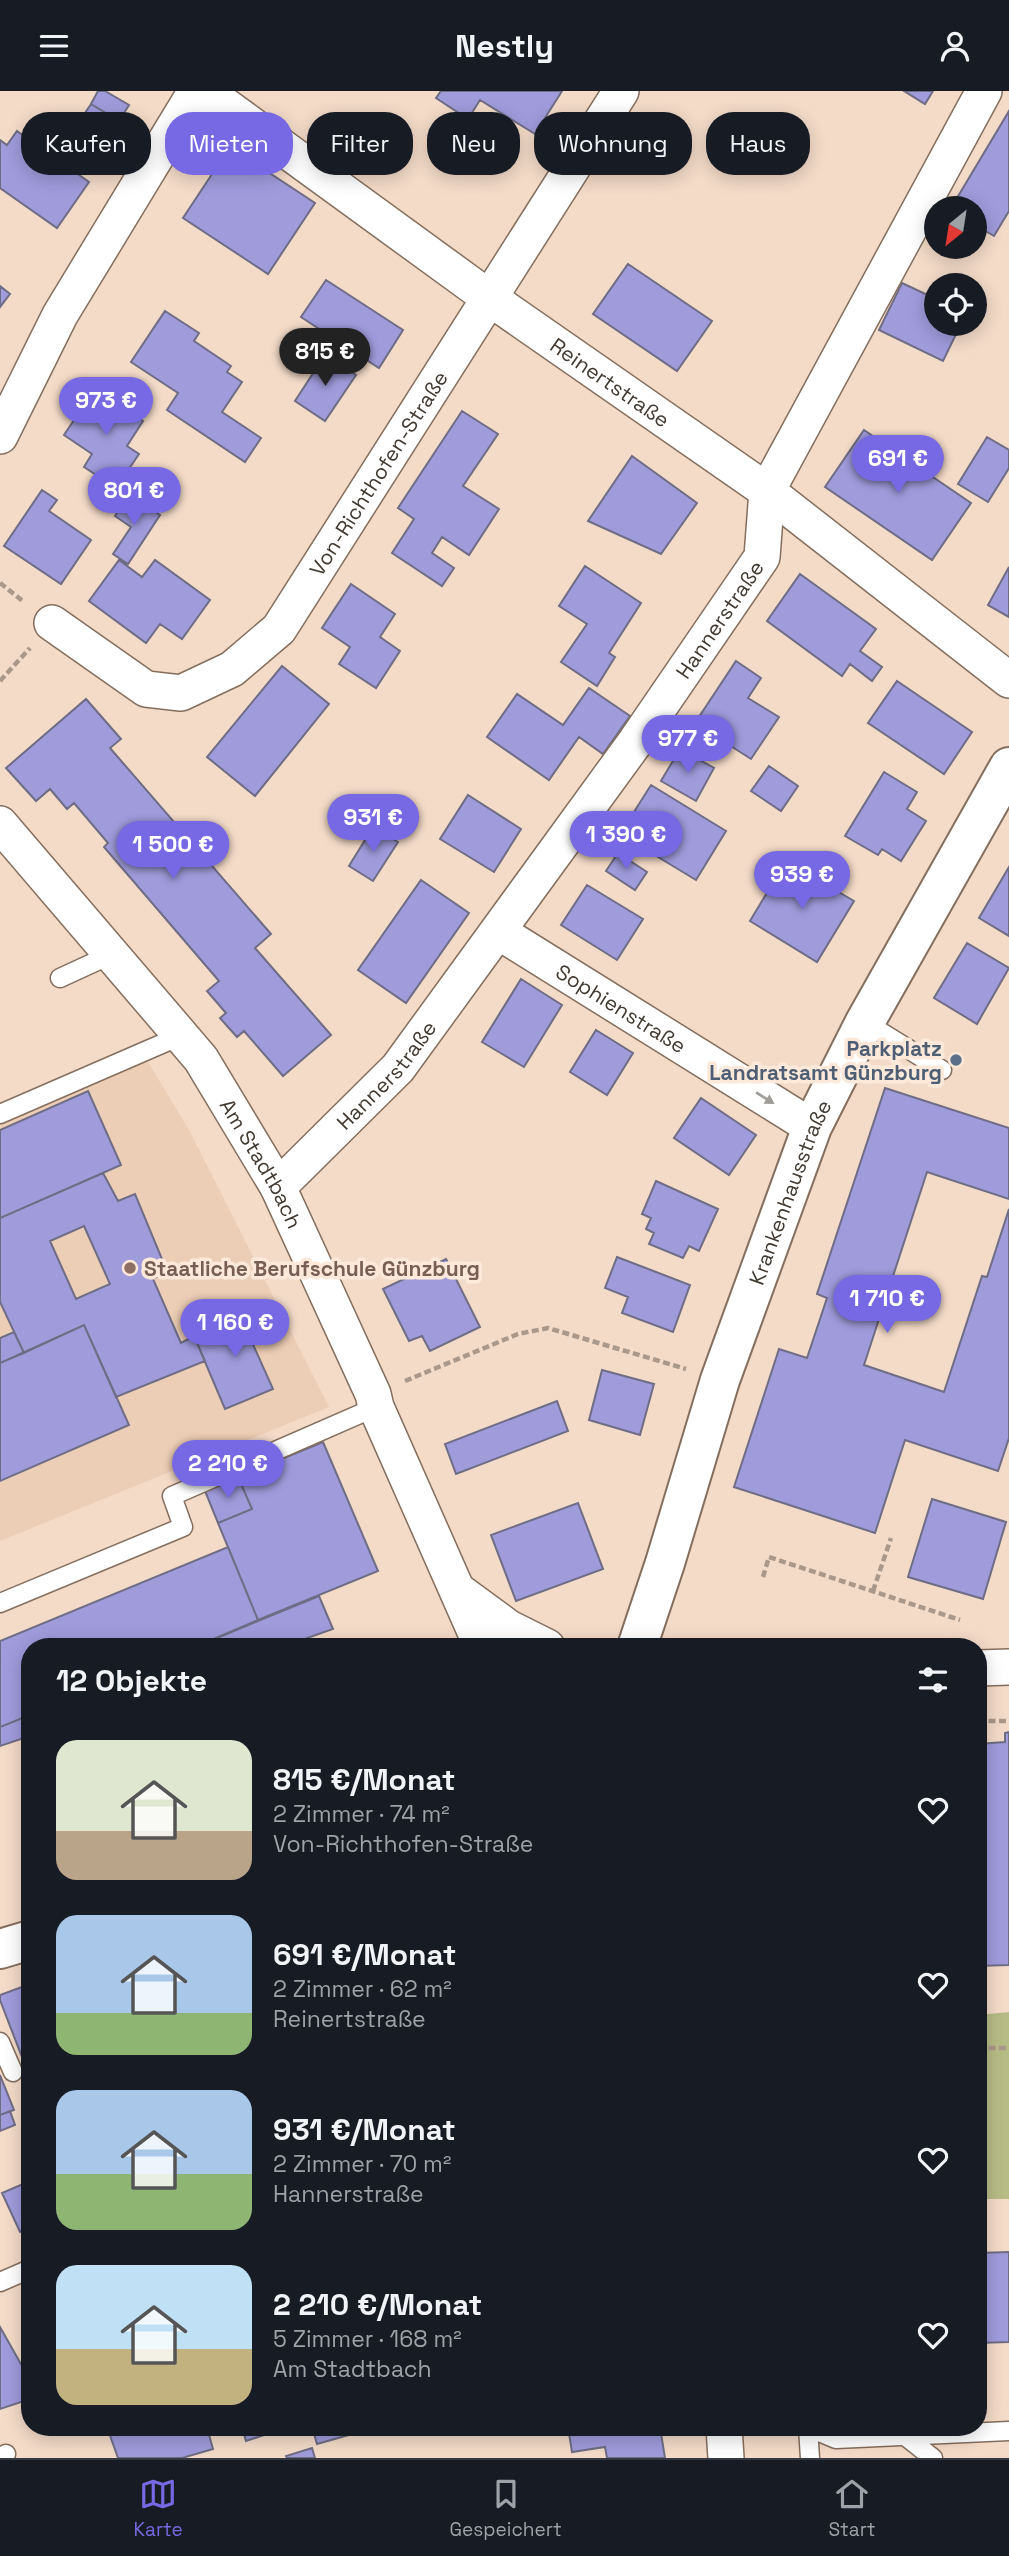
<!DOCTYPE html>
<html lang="de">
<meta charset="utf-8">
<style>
body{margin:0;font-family:"Space Grotesk",sans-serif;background:#242831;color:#f1f3f6;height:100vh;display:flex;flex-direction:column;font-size:26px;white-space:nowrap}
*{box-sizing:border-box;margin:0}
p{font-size:23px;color:#9ea1a6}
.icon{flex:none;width:38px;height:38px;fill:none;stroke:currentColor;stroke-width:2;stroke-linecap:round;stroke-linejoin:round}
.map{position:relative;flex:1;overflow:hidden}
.drawer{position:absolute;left:21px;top:1547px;width:966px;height:798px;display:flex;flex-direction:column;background:#171b24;border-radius:28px;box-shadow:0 4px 18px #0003}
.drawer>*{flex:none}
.hud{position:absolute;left:21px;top:21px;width:968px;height:63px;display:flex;gap:14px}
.needle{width:46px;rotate:210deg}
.buttons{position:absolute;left:924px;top:105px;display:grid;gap:14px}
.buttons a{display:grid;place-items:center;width:63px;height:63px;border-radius:50%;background:#171b24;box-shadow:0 4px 18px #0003;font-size:35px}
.price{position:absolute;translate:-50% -60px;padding:0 16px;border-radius:24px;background:#7768e3;color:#fff;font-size:23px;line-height:46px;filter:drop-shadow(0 2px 4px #0008)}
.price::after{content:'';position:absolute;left:50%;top:42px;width:21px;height:16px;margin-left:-10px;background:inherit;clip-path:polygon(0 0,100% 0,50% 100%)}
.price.active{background:#222;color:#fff}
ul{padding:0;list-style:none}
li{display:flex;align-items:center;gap:21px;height:175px;padding:0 35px}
li span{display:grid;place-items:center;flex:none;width:196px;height:140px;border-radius:21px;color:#555}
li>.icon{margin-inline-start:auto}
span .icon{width:84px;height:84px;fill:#fffc;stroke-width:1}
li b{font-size:30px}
h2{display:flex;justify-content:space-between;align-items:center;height:84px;padding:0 35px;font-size:30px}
.chip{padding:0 24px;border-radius:28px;background:#171b24;box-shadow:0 4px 18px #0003;font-size:24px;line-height:63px}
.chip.active{background:#7768e3;color:#fff}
header{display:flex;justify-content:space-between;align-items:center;height:91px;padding:0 35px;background:#171b24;font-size:32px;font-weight:600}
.dock{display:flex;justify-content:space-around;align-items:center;height:98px;border-top:2px solid #363941;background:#171b24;font-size:19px;color:#9ea1a6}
.dock a{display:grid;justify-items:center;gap:4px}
.dock .active{color:#7768e3}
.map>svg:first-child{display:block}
</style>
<header><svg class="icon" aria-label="menu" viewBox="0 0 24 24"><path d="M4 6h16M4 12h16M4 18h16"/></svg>Nestly<svg class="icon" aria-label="person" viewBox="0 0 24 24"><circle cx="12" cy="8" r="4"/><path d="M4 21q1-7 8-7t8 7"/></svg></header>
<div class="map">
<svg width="1009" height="2367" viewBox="0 0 1009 2367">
<rect width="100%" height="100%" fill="#f4dbc8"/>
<!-- built -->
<path fill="#eccdb5" d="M142,961L189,1039L329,1316L0,1450V1023Z"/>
<!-- green -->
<path fill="#b7bc86" d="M1009,1921V2108H978V1924Z"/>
<!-- building -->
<path fill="#a09bdb" stroke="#6e6d85" stroke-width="2" fill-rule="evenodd" d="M98,0H105L129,14L119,30L91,13Z
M441,0H562L535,43L480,9L468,28L436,7Z
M904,0H933L925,13Z
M91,13L119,30L109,45L81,28Z
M1009,20V120L994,145L975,134V117H951Z
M81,28L109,45L100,61L71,44Z
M17,40L89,91L57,137L0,97V49L7,54Z
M230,56L315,112L268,183L183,127Z
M628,173L712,230L677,280L593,223Z
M326,189L403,239L379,277L301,226Z
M902,192L936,208V233H961L943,270L879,239Z
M0,195L10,203L0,216Z
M165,220L199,242L194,250L231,275L227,281L242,291L222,321L261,347L245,371L167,319L178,302L131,271Z
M325,264L356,284L325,330L295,310Z
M95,298L143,330L127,355L139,363L116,397L84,376L92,363L64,344Z
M462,320L498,343L463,395L499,418L469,464L442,446L432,462L454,477L442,495L392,462L414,428L398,417Z
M864,339L971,412L932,469L825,396Z
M987,346L1009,359V377L988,411L958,393Z
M632,365L697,412L661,463L588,430Z
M42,399L57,409L49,420L91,449L61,493L4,455Z
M129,404L160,424L128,473L113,463L131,436L115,425Z
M119,469L142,486L155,469L210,509L182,548L160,533L146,552L89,510Z
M585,475L641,512L609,562L615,566L597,595L561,571L587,533L559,515Z
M1009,476V526L988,514Z
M800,483L876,538L860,560L882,576L872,590L850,573L842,585L767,530Z
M351,493L395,523L380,546L400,560L376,597L339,573L350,556L322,537Z
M736,570L761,587L748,607L779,626L751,668L695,632Z
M282,575L329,613L255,705L207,666Z
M897,590L972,641L944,683L868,632Z
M589,597L630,625L603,663L579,646L549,689L487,646L517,603L563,634Z
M86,608L121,648L110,657L271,843L255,857L331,944L283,985L244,940L237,946L220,927L226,922L207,900L219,890L104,756L108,752L74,712L67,718L50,698L36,710L6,677Z
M680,658L714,677L696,710L661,690Z
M769,675L798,695L781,720L751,700Z
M884,681L917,701L907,718L926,730L901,770L882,758L878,764L845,745Z
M651,694L726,740L696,789L620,743Z
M468,704L521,738L494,781L440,748Z
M373,736L398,751L373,790L349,775Z
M618,762L647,781L635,799L606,780Z
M786,770L854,810L817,871L750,830Z
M1009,776V845L979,827Z
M421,789L469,822L406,912L358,879Z
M587,794L643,828L617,869L561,834Z
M967,852L1009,877L977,933L934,907Z
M521,888L562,914L524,976L482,951Z
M596,939L633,962L607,1004L570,981Z
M885,997L1009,1037V1108L927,1081L864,1274L944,1301L982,1185L987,1186L1009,1118V1347L998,1380L905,1349L875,1442L734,1396L779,1258L807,1267L827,1207L817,1203Z
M88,1000L121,1074L0,1127V1039Z
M701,1007L756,1044L729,1084L674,1047Z
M103,1082L118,1110L135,1103L167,1180L153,1188L181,1252L194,1245L205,1270L116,1306L84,1234L24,1262L0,1211V1127ZM84,1135L110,1193L76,1208L50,1150Z
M656,1090L718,1118L699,1160L689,1155L683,1167L649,1153L654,1142L646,1138L651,1127L642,1123Z
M617,1166L690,1194L673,1241L622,1222L628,1206L605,1197Z
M446,1168L480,1236L430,1260L422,1245L409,1250L383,1198Z
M254,1219L265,1243L251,1249L273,1298L225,1318L194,1245Z
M84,1234L129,1334L0,1390V1272Z
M14,1241L24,1262L0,1272V1247Z
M602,1279L654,1293L640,1344L589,1329Z
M557,1310L568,1340L456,1383L445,1353Z
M323,1351L378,1480L258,1529L218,1432L252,1418L238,1386Z
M238,1386L252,1418L218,1432L205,1400Z
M932,1408L1006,1431L983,1508L908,1486Z
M578,1412L603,1478L516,1510L491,1444Z
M228,1456L258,1529L195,1556H30V1624L0,1636V1550Z
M319,1505L333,1538L282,1556H195Z
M30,1624V1645L0,1655V1636Z
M1009,1641V1874L978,1875V1653L1005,1651V1642Z
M30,1893V1987L0,1909V1904Z
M0,1984L14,2019L0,2024Z
M10,2020L15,2034L0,2040V2024Z
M30,2090V2136L20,2141L2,2102Z
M1009,2161V2251L978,2252V2162Z
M0,2236L30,2289V2308L0,2318Z
M107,2336H220L208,2340L213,2358L182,2367H118Z
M242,2336H288L246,2350Z
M312,2336H362L363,2340L317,2353Z
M568,2336H660L665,2367H607L605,2356L572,2361Z
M838,2336H934L838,2340Z
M312,2357L315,2367H287L286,2365Z"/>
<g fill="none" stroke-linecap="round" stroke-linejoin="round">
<!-- service casing -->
<g stroke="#846e5d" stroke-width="21">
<path id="service" d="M60,887L110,864
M865,931L942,979
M0,1023L180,945
M0,1512L183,1436L172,1405L376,1316
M0,1951L13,1981
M0,2191L30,2178
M807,2336L836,2348L1009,2340
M808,2337L810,2367
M905,2345L933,2367
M0,2366L6,2363"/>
</g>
<!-- minor casing -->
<g stroke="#846e5d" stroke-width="38">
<g id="minor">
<path id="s1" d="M205,0L488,206L767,400L1009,589"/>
<path d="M0,345L60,224L196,0"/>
<path id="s2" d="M52,532L146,598L181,602L232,578L279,538L621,0"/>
<path id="s3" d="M0,733L201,968L278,1096L373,1303L376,1316L482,1556"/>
<path id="s4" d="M499,841L812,1036"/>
<path id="s5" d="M278,1096L398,977L636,650L762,466L767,400L984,0"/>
<path d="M460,1501L509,1537L547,1556"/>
<path d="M978,1577L1009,1576"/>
<path d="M724,2336L726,2367"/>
</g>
</g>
<!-- tertiary casing -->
<g stroke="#846e5d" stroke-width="42">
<g id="tertiary">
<path id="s6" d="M637,1556L665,1472L720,1289L812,1036L865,931L1009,676"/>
<path d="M0,1858L30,1849"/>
</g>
</g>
<!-- path -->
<path stroke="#aa988a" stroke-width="4.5" stroke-dasharray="7 3.5" stroke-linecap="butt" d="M0,492L24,511
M0,590L30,557
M405,1290L518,1243L548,1237L686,1278
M763,1486L769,1466L960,1529
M873,1500L891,1447
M978,1630H1009
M978,1957H1009"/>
<!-- service -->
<use href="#service" stroke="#fff" stroke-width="18"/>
<!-- minor -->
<use href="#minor" stroke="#fff" stroke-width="35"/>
<!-- tertiary -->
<use href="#tertiary" stroke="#fff" stroke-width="38"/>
</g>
<!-- one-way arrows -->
<defs><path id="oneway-solid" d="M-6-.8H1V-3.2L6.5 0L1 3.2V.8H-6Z" transform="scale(1.75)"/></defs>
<use fill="#a09c98" href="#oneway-solid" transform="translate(765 1007) rotate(32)"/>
<!-- markers -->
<circle fill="#5c6f8a" stroke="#fde9da" stroke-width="2.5" cx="956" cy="969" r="7"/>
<circle fill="#8d6e63" stroke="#fde9da" stroke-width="2.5" cx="130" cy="1177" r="7"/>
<g text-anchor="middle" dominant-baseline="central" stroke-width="7" stroke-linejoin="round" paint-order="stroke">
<!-- street labels -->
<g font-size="21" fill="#423931" stroke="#fde9da">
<text stroke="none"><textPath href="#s1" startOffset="499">Reinertstraße</textPath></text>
<text stroke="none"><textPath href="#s2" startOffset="453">Von-Richthofen-Straße</textPath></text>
<text stroke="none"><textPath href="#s5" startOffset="721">Hannerstraße</textPath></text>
<text stroke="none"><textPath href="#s4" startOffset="144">Sophienstraße</textPath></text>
<text stroke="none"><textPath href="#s5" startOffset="156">Hannerstraße</textPath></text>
<text stroke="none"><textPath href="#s3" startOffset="430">Am Stadtbach</textPath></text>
<text stroke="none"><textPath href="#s6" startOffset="480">Krankenhausstraße</textPath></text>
</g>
<!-- service labels -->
<g font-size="21" font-weight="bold" fill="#4e5e75" stroke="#fde9da" text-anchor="end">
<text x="942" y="957">Parkplatz<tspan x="942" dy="24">Landratsamt Günzburg</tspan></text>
</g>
<!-- education labels -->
<g font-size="21" font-weight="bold" fill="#785e54" stroke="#fde9da" text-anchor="start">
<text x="144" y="1177">Staatliche Berufschule Günzburg</text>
</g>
</g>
</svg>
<div class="buttons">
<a><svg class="needle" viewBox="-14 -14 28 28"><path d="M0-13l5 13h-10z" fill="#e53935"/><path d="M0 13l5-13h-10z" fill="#9ea1a6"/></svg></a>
<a><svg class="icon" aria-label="locate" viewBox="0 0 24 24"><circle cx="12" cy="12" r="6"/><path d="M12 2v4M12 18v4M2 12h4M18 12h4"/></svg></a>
</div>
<b class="price active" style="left:325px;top:297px">815 €</b>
<b class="price" style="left:106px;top:346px">973 €</b>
<b class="price" style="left:898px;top:404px">691 €</b>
<b class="price" style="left:134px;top:436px">801 €</b>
<b class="price" style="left:688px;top:684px">977 €</b>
<b class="price" style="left:373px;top:763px">931 €</b>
<b class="price" style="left:626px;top:780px">1 390 €</b>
<b class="price" style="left:173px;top:790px">1 500 €</b>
<b class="price" style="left:802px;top:820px">939 €</b>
<b class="price" style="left:887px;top:1244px">1 710 €</b>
<b class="price" style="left:235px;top:1268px">1 160 €</b>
<b class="price" style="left:228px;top:1409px">2 210 €</b>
<div class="hud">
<a class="chip">Kaufen</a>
<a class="chip active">Mieten</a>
<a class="chip">Filter</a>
<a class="chip">Neu</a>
<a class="chip">Wohnung</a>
<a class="chip">Haus</a>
</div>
<section class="drawer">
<h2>12 Objekte<svg class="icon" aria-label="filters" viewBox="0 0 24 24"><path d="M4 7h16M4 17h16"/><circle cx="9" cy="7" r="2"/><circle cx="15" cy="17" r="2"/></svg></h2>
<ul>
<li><span style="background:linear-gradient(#dfe7d0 65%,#b9a48a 0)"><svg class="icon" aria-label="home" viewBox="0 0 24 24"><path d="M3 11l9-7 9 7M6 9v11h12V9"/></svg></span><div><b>815 €/Monat</b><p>2 Zimmer · 74 m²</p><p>Von-Richthofen-Straße</p></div><svg class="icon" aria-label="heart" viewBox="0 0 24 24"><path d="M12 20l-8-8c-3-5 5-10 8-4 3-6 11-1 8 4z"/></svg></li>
<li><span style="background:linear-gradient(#a9c7e8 70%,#8fb573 0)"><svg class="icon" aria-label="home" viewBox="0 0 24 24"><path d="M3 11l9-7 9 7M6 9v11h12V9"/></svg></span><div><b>691 €/Monat</b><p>2 Zimmer · 62 m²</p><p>Reinertstraße</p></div><svg class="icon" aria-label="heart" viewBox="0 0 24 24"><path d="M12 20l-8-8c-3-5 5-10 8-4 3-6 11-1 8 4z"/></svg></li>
<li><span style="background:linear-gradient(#a9c7e8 60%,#8fb573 0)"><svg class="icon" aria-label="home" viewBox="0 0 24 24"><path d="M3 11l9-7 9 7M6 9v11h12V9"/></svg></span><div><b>931 €/Monat</b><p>2 Zimmer · 70 m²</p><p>Hannerstraße</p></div><svg class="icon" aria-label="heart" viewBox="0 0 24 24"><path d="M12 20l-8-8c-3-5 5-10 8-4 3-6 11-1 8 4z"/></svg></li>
<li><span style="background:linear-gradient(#bfe0f5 60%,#c2b280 0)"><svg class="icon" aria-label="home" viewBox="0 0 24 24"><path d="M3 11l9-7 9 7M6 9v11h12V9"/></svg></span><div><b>2 210 €/Monat</b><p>5 Zimmer · 168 m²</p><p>Am Stadtbach</p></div><svg class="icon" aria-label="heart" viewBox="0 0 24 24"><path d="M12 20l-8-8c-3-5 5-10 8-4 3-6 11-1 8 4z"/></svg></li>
</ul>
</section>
</div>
<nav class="dock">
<a class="active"><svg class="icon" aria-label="map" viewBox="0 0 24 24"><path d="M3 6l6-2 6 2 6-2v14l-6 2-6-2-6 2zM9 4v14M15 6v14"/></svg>Karte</a>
<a><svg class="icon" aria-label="saved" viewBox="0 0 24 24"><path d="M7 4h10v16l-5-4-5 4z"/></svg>Gespeichert</a>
<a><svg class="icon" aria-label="home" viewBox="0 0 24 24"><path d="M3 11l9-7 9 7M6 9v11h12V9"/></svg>Start</a>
</nav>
